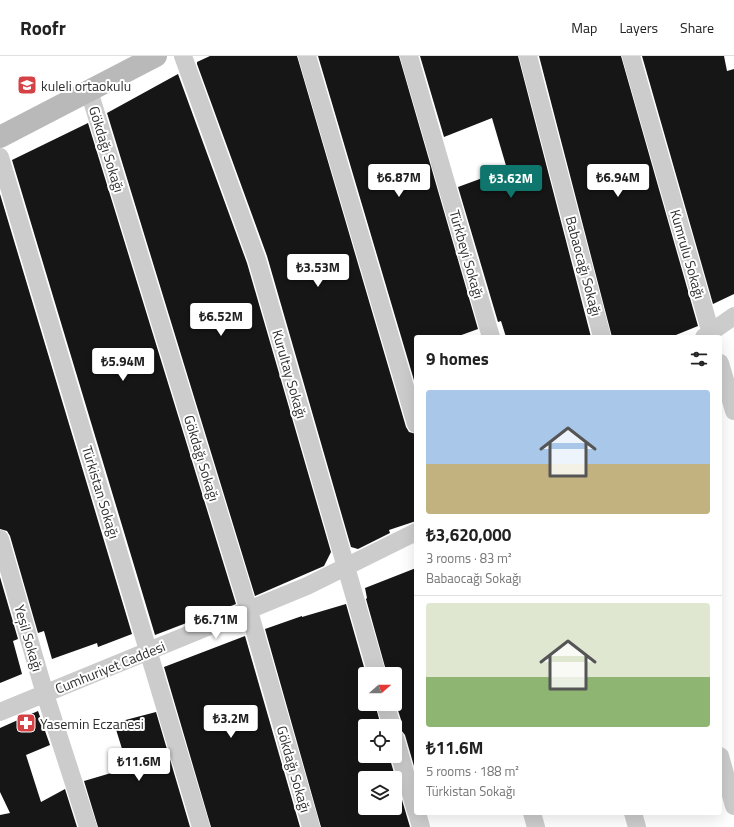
<!DOCTYPE html>
<meta charset="utf-8">
<style>
body{margin:0;font-family:"Titillium Web",sans-serif;background:#f2f2f2;color:#222;height:100vh;display:flex;flex-direction:column;font-size:15px;white-space:nowrap}
*{box-sizing:border-box;margin:0}
p{font-size:13px;color:#767676}
.icon{flex:none;width:22px;height:22px;fill:none;stroke:currentColor;stroke-width:2;stroke-linecap:round;stroke-linejoin:round}
.map{position:relative;flex:1;overflow:hidden}
.side{position:absolute;left:414px;top:279px;width:308px;height:480px;display:flex;flex-direction:column;background:#fff;border-radius:4px;box-shadow:0 4px 16px #0002}
.side>*{flex:none}
.needle{width:26px;rotate:69deg}
.buttons{position:absolute;left:358px;top:611px;display:grid;gap:8px}
.buttons a{display:grid;place-items:center;width:44px;height:44px;border-radius:4px;background:#fff;box-shadow:0 4px 16px #0002;font-size:20px}
.price{position:absolute;translate:-50% -34px;padding:0 9px;border-radius:4px;background:#fff;color:#222;font-size:13px;line-height:26px;filter:drop-shadow(0 1px 2px #0008)}
.price::after{content:'';position:absolute;left:50%;top:24px;width:12px;height:9px;margin-left:-6px;background:inherit;clip-path:polygon(0 0,100% 0,50% 100%)}
.price.active{background:#0f766e;color:#fff}
ul{padding:0;list-style:none}
li{display:grid;align-content:center;gap:8px;height:212px;padding:0 12px}
li+li{border-top:1px solid #e0e0e0}
li span{display:grid;place-items:center;height:124px;border-radius:4px;color:#555}
li>.icon{margin-inline-start:auto}
span .icon{width:72px;height:72px;fill:#fffc;stroke-width:1}
li b{font-size:17px}
h2{display:flex;justify-content:space-between;align-items:center;height:48px;padding:0 12px;font-size:17px}
header{display:flex;align-items:center;gap:24px;box-sizing:border-box;height:56px;padding:0 20px;background:#fff;border-bottom:1px solid #e0e0e0}
header strong{font-size:19px}
nav{display:flex;gap:22px;margin-inline-start:auto;font-size:14px}
.map>svg:first-child{display:block}
</style>
<header>
<strong>Roofr</strong>
<nav><a>Map</a><a>Layers</a><a>Share</a></nav>
</header>
<div class="map">
<svg width="734" height="771" viewBox="0 0 734 771">
<rect width="100%" height="100%" fill="#fff"/>
<!-- building -->
<path fill="#161616" fill-rule="evenodd" d="M210,0H297L406,371L409,376L416,378V465L389,474L390,477L358,493L351,491L267,200L197,8V6Z
M318,0H399L478,273L456,281H416V331Z
M420,0H518L591,281H506L501,265L498,266L458,131L507,113L492,62L444,81Z
M539,0H621L698,270L671,281H612Z
M642,0H724L727,15L734,13V238L713,248Z
M178,18L247,207L331,496L324,510L255,540L107,57Z
M88,67L236,548L155,579L12,104Z
M0,138L132,578L98,591L97,587L52,603L44,575L38,577L10,480L7,475L0,473Z
M416,512V717L405,679L401,674L402,667L395,645V618H387L366,543L367,542L365,532Z
M0,521L18,583L13,585L22,618L0,627Z
M346,548L366,618L365,648H375L381,670H365V700H389L410,771H321L265,573L302,560V561ZM365,722H395V752H365Z
M245,580L300,771H211L164,611Z
M38,655L50,689L26,699L41,746L65,733L77,771H0V759L10,757L0,736V672Z
M156,656L190,771H98L84,725L128,712L114,667Z"/>
<g fill="none" stroke-linecap="round" stroke-linejoin="round">
<!-- street -->
<path stroke="#ccc" stroke-width="18" d="M183,0L257,204L377,618
M307,0L416,368
M409,0L491,281
M528,0L602,281
M631,0L712,281
M89,35L249,555L311,771
M0,101L201,771
M704,281L734,260
M720,307L734,355
M0,483L45,638L88,771
M385,648L392,670
M0,656L307,530L416,476
M395,682L416,755
M720,700L734,750
M417,757L421,771
M532,757L536,771
M633,757L637,771"/>
<!-- secondary -->
<path stroke="#b9b9b9" stroke-width="22" d="M0,81L156,0"/>
</g>
<!-- icons -->
<defs>
<g id="school-square" transform="scale(1)"><rect x="-9" y="-9" width="18" height="18" rx="4" fill="#d44245" stroke="#fff"/><path d="M0-5L7-2L0 1L-7-2ZM-4 1L0 2.5L4 1V4Q0 6-4 4Z" fill="#fff"/></g>
<g id="pharmacy-square" transform="scale(1)"><rect x="-9" y="-9" width="18" height="18" rx="4" fill="#d44245" stroke="#fff"/><path d="M-2-6h4v4h4v4h-4v4h-4v-4h-4v-4h4Z" fill="#fff"/></g>
</defs>
<g fill-rule="evenodd">
<use href="#school-square" x="27" y="29"/>
<use href="#pharmacy-square" x="26" y="667"/>
</g>
<g text-anchor="middle" dominant-baseline="central" stroke-width="4" stroke-linejoin="round" paint-order="stroke">
<!-- poi labels -->
<g font-size="14" fill="#2f2f2f" stroke="#fff" text-anchor="start">
<text x="41" y="29">kuleli ortaokulu</text>
<text x="40" y="667">Yasemin Eczanesi</text>
</g>
<!-- street labels -->
<g font-size="14" fill="#2f2f2f" stroke="#fff">
<text transform="translate(107 93) rotate(73)">Gökdağı Sokağı</text>
<text transform="translate(467 198) rotate(74)">Türkbeyi Sokağı</text>
<text transform="translate(688 198) rotate(74)">Kumrulu Sokağı</text>
<text transform="translate(584 210) rotate(75)">Babaocağı Sokağı</text>
<text transform="translate(290 318) rotate(74)">Kurultay Sokağı</text>
<text transform="translate(202 402) rotate(73)">Gökdağı Sokağı</text>
<text transform="translate(101 436) rotate(73)">Türkistan Sokağı</text>
<text transform="translate(29 582) rotate(74)">Yeşil Sokağı</text>
<text transform="translate(110 611) rotate(-22)">Cumhuriyet Caddesi</text>
<text transform="translate(294 713) rotate(74)">Gökdağı Sokağı</text>
</g>
</g>
</svg>
<div class="buttons">
<a><svg class="needle" viewBox="-14 -14 28 28"><path d="M0-13l5 13h-10z" fill="#e53935"/><path d="M0 13l5-13h-10z" fill="#767676"/></svg></a>
<a><svg class="icon" aria-label="locate" viewBox="0 0 24 24"><circle cx="12" cy="12" r="6"/><path d="M12 2v4M12 18v4M2 12h4M18 12h4"/></svg></a>
<a><svg class="icon" aria-label="layers" viewBox="0 0 24 24"><path d="M12 4l9 5-9 5-9-5zM3 14l9 5 9-5"/></svg></a>
</div>
<b class="price" style="left:399px;top:142px">₺6.87M</b>
<b class="price" style="left:618px;top:142px">₺6.94M</b>
<b class="price active" style="left:511px;top:143px">₺3.62M</b>
<b class="price" style="left:318px;top:232px">₺3.53M</b>
<b class="price" style="left:221px;top:281px">₺6.52M</b>
<b class="price" style="left:123px;top:326px">₺5.94M</b>
<b class="price" style="left:216px;top:584px">₺6.71M</b>
<b class="price" style="left:231px;top:683px">₺3.2M</b>
<b class="price" style="left:139px;top:726px">₺11.6M</b>
<section class="side">
<h2>9 homes<svg class="icon" aria-label="filters" viewBox="0 0 24 24"><path d="M4 7h16M4 17h16"/><circle cx="9" cy="7" r="2"/><circle cx="15" cy="17" r="2"/></svg></h2>
<ul>
<li><span style="background:linear-gradient(#a9c7e8 60%,#c2b280 0)"><svg class="icon" aria-label="home" viewBox="0 0 24 24"><path d="M3 11l9-7 9 7M6 9v11h12V9"/></svg></span><div><b>₺3,620,000</b><p>3 rooms · 83 m²</p><p>Babaocağı Sokağı</p></div></li>
<li><span style="background:linear-gradient(#dfe7d0 60%,#8fb573 0)"><svg class="icon" aria-label="home" viewBox="0 0 24 24"><path d="M3 11l9-7 9 7M6 9v11h12V9"/></svg></span><div><b>₺11.6M</b><p>5 rooms · 188 m²</p><p>Türkistan Sokağı</p></div></li>
</ul>
</section>
</div>
